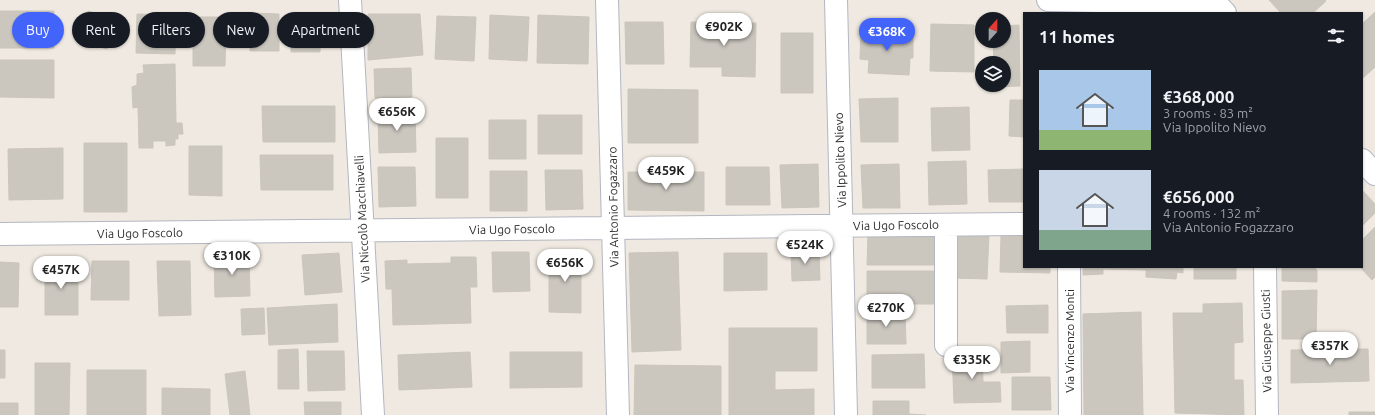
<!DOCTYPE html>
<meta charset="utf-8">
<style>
body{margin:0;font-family:Ubuntu,sans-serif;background:#242831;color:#f1f3f6;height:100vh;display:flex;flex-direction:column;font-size:15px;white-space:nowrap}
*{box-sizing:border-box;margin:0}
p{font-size:13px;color:#9ea1a6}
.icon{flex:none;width:22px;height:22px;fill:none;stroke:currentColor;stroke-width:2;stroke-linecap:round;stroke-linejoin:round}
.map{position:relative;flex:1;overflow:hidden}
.details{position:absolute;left:1023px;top:12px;width:340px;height:256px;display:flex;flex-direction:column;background:#171b24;border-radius:0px;box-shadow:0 1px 3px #0004}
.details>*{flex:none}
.guide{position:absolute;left:12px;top:12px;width:380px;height:36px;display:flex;gap:8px}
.needle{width:26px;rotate:21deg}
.fabs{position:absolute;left:975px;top:12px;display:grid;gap:8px}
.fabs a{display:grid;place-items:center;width:36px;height:36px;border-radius:50%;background:#171b24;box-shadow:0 1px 3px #0004;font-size:20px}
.price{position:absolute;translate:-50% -34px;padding:0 9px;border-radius:14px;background:#fff;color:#222;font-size:13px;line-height:26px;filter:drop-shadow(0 1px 2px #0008)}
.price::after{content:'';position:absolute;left:50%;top:24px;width:12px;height:9px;margin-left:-6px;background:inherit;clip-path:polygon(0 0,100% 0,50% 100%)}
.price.current{background:#4264fb;color:#fff}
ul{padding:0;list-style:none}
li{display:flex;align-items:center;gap:12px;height:100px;padding:0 16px}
li span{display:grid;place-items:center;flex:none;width:112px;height:80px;border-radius:0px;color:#555}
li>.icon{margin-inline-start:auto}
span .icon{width:48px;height:48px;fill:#fffc;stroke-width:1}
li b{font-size:17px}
h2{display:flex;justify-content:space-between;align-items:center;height:48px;padding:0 16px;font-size:17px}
.pill{padding:0 14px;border-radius:18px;background:#171b24;box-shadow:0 1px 3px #0004;font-size:14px;line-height:36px}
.pill.current{background:#4264fb;color:#fff}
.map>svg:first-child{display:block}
</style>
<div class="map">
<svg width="1375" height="415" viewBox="0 0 1375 415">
<rect width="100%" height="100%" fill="#efe9e1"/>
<!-- building -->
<path fill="#cbc7bf" stroke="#cbc5ba" d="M1269,0H1325L1326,1L1313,13H1281Z
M0,11H54V48H0Z
M88,11L115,18L107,49L80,42Z
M1375,12V67L1362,79V24Z
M250,13L279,14V51H250Z
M137,14L176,15L175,54L136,53Z
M291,14H321L320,52H291Z
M368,14H420L423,55L368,60Z
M490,15L529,17L527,61L489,59Z
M538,15L589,17L588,64L537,63Z
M437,16L476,17L474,61L435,59Z
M193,17H226L225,66H193Z
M625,22H663L664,64H626Z
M691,22L756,23L755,77L722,76V67H690Z
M931,24L974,25V72L930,71Z
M1019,25L1020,86L994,87V85H1004V63H994L993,41H1004V26Z
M861,31L897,32V35L913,36V58H910L909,75L868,73L869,60L860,59Z
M781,33H813V93H781Z
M0,60H54V98L0,97Z
M175,64L176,123H182L183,134H178V139H175V145L166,146V141H153V148H139L138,107L133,108L132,87L137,85V74L144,73L143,65Z
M411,68L412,97L375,98L374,69Z
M628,89L698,90V143H628Z
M898,98V142H861L859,99Z
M1010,100H1024V137L1009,136Z
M262,106H335V142H263Z
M969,107L970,150L932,151L931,108Z
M415,112L416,152L379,153L378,113Z
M538,115H582V154H538Z
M489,120H526V159H489Z
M436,138H468V198H436Z
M84,143H127V212H84Z
M189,146H222V196L189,195Z
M63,148V199L9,200L8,149Z
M260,155H333V190H261Z
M966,161L967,204L929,205L928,162Z
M818,164L819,207L782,208L780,165Z
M899,164L900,208H863L861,165Z
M378,167H415L416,206L379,207Z
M726,167H769L770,205H726Z
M1024,169V202H989L988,170Z
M545,170H582L583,209L546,210Z
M490,171H527V211H490Z
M628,172H704V211L628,210Z
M1362,190L1375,204V213L1362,226Z
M1375,227V277L1372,280L1360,267H1362V240Z
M868,234L934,235L935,265H867Z
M954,235H989L987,279L953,278Z
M1001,236H1024V267H1050V273L1000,272Z
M791,250H819L820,280L792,281Z
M492,252H529L530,291L493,292Z
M678,252L681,350L632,352L629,253Z
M339,253L342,292L305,295L302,255Z
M549,253H581V313L549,312Z
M724,253H767V290L724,291Z
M249,255L250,296L215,297L214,256Z
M451,257H476L477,287H470L471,323L393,325L392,289H386L385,261L407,260V264L451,263Z
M92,261H129V300H91Z
M157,261H190L191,315L159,316Z
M0,262L19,263L18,307H0Z
M45,265L78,266V315H45Z
M1083,267H1103V274L1083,275Z
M1103,267H1146V270L1103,269Z
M1146,267H1183V273L1177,272L1176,279L1146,277Z
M1194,267H1236V279H1194Z
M1282,267H1313L1317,270V282L1282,281Z
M867,271H934L935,304H867Z
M1317,290L1316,339H1282V291Z
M1242,303L1243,342L1234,343V380H1243L1244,415L1175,413L1173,313H1203V304Z
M337,304L338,342L269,345L267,308Z
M1048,305V333H1007L1006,306Z
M264,308L265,334L242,335L241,309Z
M867,312H905L906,344H867Z
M1141,312L1143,415H1084L1083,314Z
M729,328H817V371H775V390L814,389V415H729Z
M1030,341V372L1001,373V342Z
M298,349L299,389H278V350Z
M1368,349L1369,381L1291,383V350Z
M0,350H5V378H0Z
M307,351H344L345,390L308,391Z
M470,352L472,387L399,390L398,355Z
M510,352H582V387L510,388Z
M952,352H982L983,382H1000L1001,402L954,403Z
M924,354L925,388H872V355Z
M35,363H70L69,415H35Z
M635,365L721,366V415H634Z
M87,370H146V415H87Z
M245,371L250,415H230L225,374Z
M1012,377H1050L1051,410H1012Z
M162,388L210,389V415H162Z
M873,401H909V414L926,415H873Z
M304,402H341V415H305Z
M0,403H18V415H0Z
M1349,412H1375V415H1349Z"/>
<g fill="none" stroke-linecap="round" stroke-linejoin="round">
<!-- minor casing -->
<g stroke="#b4b7c1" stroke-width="24">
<path id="minor" d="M350,0L373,415
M607,0L618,415
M836,0L846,415
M1048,0L1192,3L1215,2L1217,0
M0,234L1024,224
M1069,267L1070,415
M1265,267L1267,415
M946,345V225"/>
</g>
<!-- secondary casing -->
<g stroke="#b4b7c1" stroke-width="24">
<path id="secondary" d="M1213,0L1225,13
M1362,160L1375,174"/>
</g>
<!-- minor -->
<use href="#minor" stroke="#fff" stroke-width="22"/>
<!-- secondary -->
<use href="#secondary" stroke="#fff" stroke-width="22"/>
</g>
<g text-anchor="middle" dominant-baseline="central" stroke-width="3" stroke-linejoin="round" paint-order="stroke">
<!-- street labels -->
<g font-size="12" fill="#2e2e2e" stroke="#fff">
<text transform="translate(840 160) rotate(-92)">Via Ippolito Nievo</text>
<text transform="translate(613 207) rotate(-91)">Via Antonio Fogazzaro</text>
<text transform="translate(362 219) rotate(-93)">Via Niccolò Macchiavelli</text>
<text transform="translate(896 225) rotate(-1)">Via Ugo Foscolo</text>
<text transform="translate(512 229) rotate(-1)">Via Ugo Foscolo</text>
<text transform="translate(140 233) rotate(-1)">Via Ugo Foscolo</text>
<text transform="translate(1069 341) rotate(-90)">Via Vincenzo Monti</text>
<text transform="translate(1266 341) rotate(-91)">Via Giuseppe Giusti</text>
</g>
</g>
</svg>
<div class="fabs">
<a><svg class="needle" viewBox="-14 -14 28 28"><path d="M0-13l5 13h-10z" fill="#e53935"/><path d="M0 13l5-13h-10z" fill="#9ea1a6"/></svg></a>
<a><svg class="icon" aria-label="layers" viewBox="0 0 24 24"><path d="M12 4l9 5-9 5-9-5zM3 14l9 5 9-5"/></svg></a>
</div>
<b class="price" style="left:724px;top:47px">€902K</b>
<b class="price current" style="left:887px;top:52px">€368K</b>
<b class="price" style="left:397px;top:132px">€656K</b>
<b class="price" style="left:666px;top:191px">€459K</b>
<b class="price" style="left:805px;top:265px">€524K</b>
<b class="price" style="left:232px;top:276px">€310K</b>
<b class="price" style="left:565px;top:283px">€656K</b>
<b class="price" style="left:61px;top:290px">€457K</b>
<b class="price" style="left:886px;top:328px">€270K</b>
<b class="price" style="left:1330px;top:366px">€357K</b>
<b class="price" style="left:972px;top:380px">€335K</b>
<div class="guide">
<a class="pill current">Buy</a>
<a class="pill">Rent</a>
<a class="pill">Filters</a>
<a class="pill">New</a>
<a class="pill">Apartment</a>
</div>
<section class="details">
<h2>11 homes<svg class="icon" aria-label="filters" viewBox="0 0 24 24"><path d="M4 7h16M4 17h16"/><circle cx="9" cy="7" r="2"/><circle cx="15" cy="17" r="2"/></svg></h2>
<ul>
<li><span style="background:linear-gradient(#a9c7e8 75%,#8fb573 0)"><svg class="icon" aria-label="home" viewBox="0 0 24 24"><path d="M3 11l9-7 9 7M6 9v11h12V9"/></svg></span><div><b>€368,000</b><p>3 rooms · 83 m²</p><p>Via Ippolito Nievo</p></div></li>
<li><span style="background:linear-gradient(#c9d6e8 75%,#7fa58c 0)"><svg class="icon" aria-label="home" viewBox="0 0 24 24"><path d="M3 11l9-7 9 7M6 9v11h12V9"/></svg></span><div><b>€656,000</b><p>4 rooms · 132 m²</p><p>Via Antonio Fogazzaro</p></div></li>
</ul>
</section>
</div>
